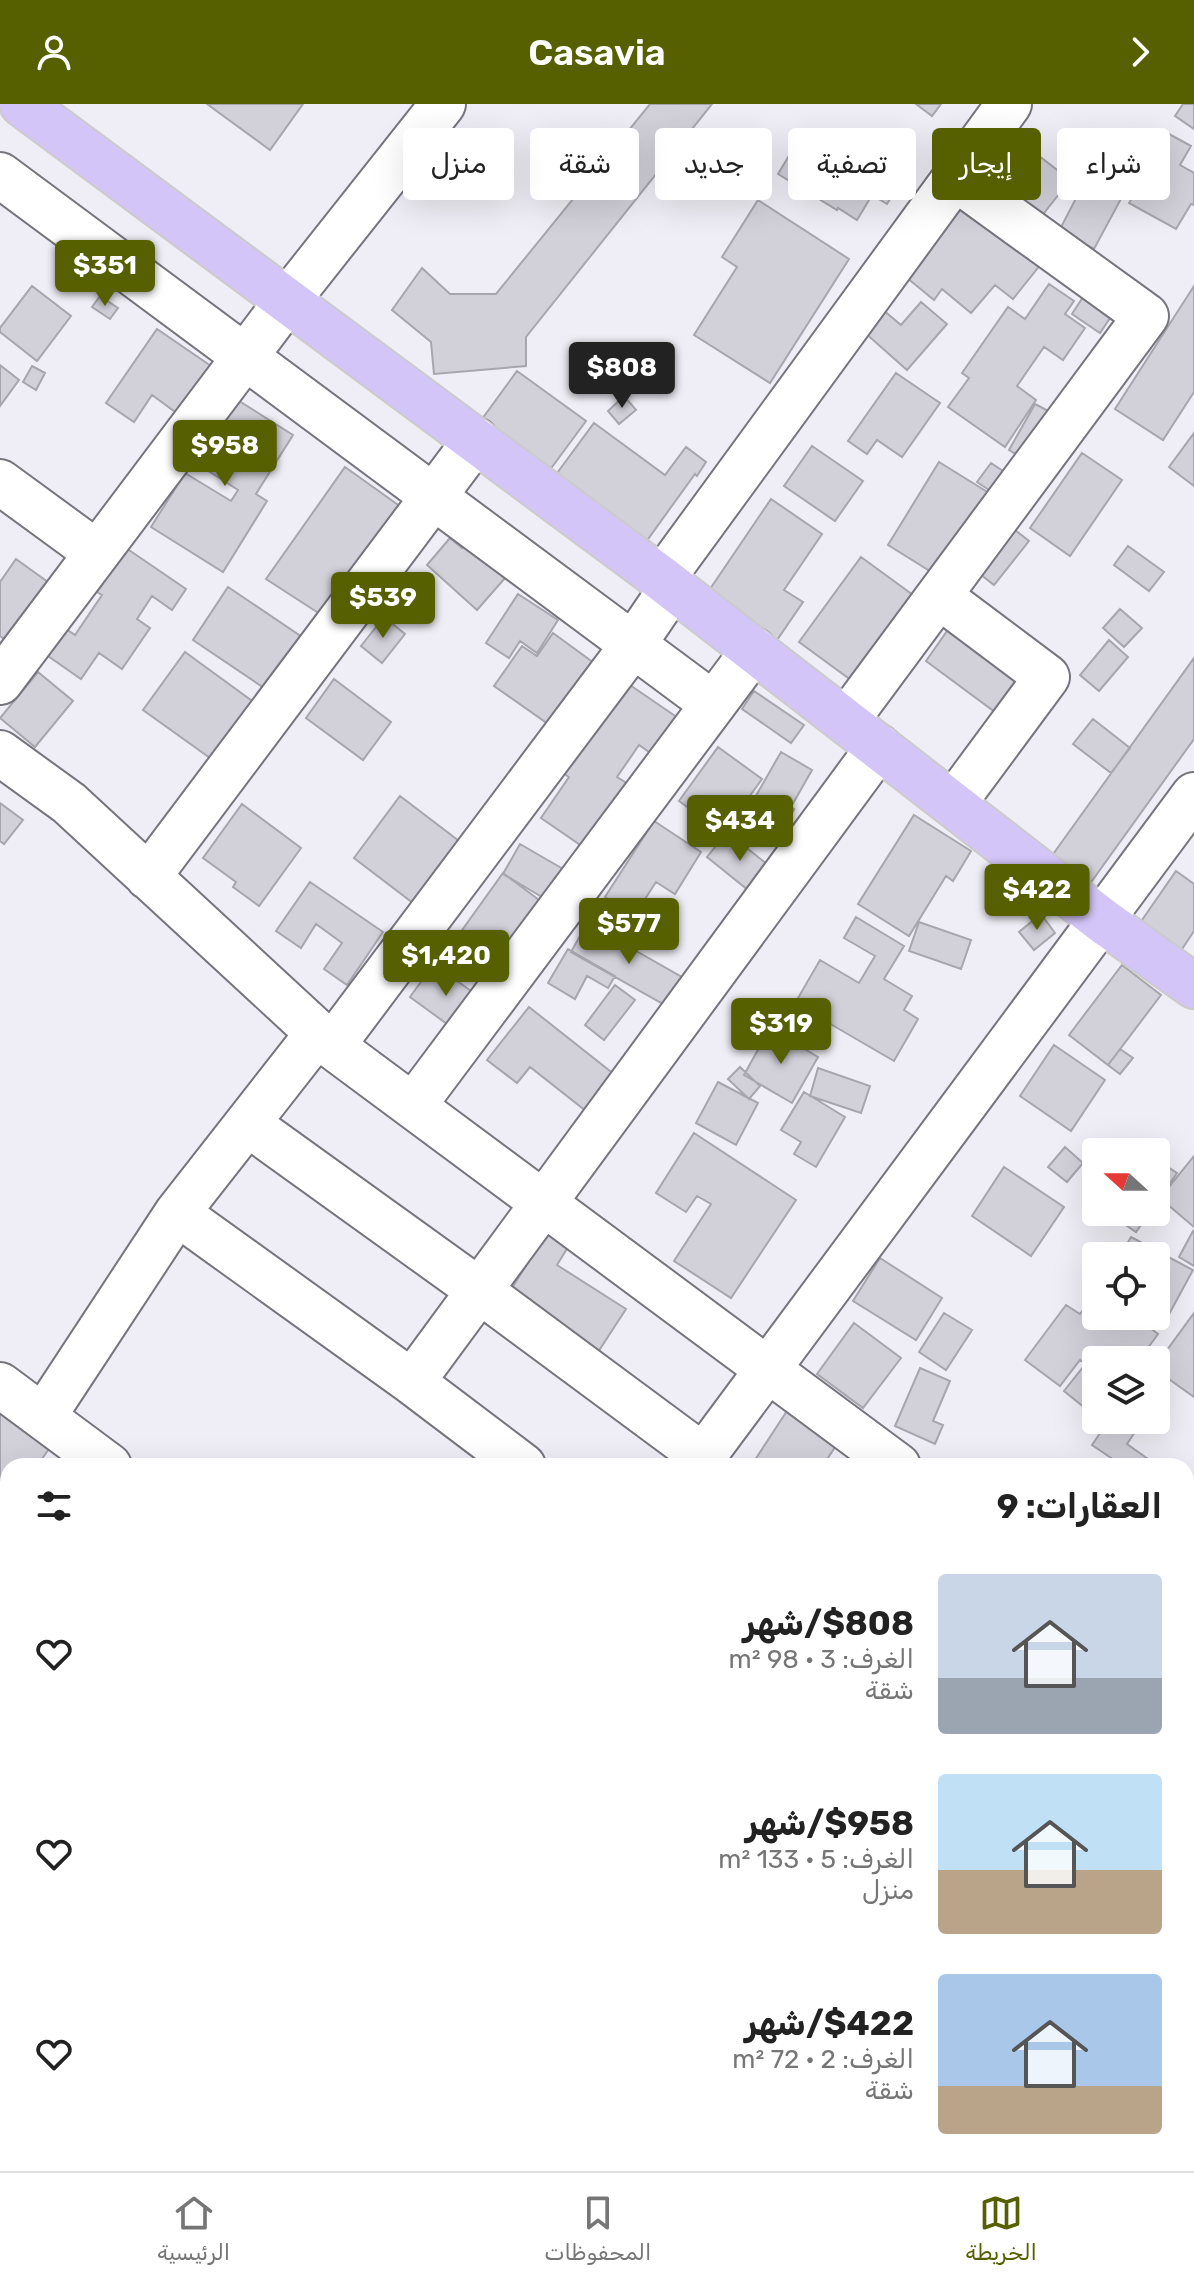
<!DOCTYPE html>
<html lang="ar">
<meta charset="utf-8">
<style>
body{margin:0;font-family:Rubik,"Noto Naskh Arabic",sans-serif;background:#f2f2f2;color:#222;direction:rtl;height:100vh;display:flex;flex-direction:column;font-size:30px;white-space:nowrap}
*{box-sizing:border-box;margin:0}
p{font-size:26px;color:#767676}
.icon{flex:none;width:44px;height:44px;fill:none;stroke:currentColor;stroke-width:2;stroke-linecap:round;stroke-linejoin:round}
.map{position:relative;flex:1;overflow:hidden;direction:ltr}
.panel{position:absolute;left:0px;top:1354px;width:1194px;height:714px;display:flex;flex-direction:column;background:#fff;border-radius:24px 24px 0 0;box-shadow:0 8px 32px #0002;direction:rtl}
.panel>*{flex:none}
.banner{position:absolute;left:24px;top:24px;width:1146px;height:72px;direction:rtl;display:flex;gap:16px}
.needle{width:52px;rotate:291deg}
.controls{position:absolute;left:1082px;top:1034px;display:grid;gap:16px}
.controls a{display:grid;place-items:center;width:88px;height:88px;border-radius:8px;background:#fff;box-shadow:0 8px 32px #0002;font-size:40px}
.price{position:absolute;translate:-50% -68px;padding:0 18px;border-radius:8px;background:#566000;color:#fff;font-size:26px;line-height:52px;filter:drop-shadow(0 2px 4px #0008)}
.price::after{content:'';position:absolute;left:50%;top:48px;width:24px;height:18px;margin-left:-12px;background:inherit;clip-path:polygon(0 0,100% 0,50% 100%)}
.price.active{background:#222;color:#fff}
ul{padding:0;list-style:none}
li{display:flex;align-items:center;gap:24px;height:200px;padding:0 32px}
li span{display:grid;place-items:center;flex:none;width:224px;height:160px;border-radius:8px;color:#555}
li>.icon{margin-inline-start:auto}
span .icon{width:96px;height:96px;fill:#fffc;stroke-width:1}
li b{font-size:34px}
h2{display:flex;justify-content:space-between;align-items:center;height:96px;padding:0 32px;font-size:34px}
.tag{padding:0 28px;border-radius:8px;background:#fff;box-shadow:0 8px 32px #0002;font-size:28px;line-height:72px}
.tag.active{background:#566000;color:#fff}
header{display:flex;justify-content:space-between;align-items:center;height:104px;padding:0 32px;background:#566000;color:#fff;font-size:36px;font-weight:600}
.tab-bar{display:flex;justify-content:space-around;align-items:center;height:112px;border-top:2px solid #e0e0e0;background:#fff;font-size:22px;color:#767676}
.tab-bar a{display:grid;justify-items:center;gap:4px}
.tab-bar .active{color:#566000}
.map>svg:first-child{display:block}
</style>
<header><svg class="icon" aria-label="forward" viewBox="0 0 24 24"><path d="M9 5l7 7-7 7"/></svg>Casavia<svg class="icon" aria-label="person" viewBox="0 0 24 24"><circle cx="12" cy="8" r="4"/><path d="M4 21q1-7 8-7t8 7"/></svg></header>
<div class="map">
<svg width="1194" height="2067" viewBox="0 0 1194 2067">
<rect width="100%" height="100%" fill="#efedf5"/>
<!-- building -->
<path fill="#d2d0d9" stroke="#a7a5ad" stroke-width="2" d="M207,0H303L270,46Z
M650,0H712L526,233V262L434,270L431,238L392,206L422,164L450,190H496Z
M916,0H941L932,12Z
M1183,0H1194V25L1175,12Z
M1007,27L1070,76L1030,127L1053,145L1013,195L995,181L971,209L942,185L934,196L901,169L995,62L986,54Z
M1169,30L1191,42L1180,61L1194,69V101L1191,100L1176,125L1129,99Z
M799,35L824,50L833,35L901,77L887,100L872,91L857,116L838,104L837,106L778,70Z
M1086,75L1122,93L1094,145L1059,127Z
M758,96L849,155L770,279L694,231L737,163L722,153Z
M1049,180L1074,197L1065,210L1085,224L1063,256L1044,243L1017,282L1036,296L1005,343L948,303L969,274L962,269L1008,203L1025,215Z
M32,182L71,212L37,257L0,228V224Z
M1194,182V288L1163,336L1115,305Z
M100,192L118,204L110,215L92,203Z
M1083,193L1112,211L1100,229L1072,210Z
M921,198L947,220L907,266L864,228L883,206L901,221Z
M157,225L211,262L178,310L152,291L134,318L106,299Z
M0,261L19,276L0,302Z
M32,262L45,269L36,286L23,278Z
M517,267L586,317L538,382L477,322Z
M896,269L940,299L902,353L877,336L867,350L848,337Z
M624,292L636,306L619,320L608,307Z
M236,295L293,331L256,390L267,397L223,468L151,423L185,369L231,397L238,386L196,359Z
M1035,300L1054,310L1027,357L1009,346Z
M594,319L665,371L686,343L706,358L697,372L695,370L643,442L552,376Z
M1194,329V382L1169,363Z
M812,342L863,377L835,417L784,382Z
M1082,349L1122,376L1070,452L1030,424Z
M939,358L989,389L938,472L888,441Z
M991,359L1003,367L989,386L977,378Z
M345,363L401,403L323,512L266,475Z
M771,395L822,430L784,486L803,498L777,536L708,488Z
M1005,418L1029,437L994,481L970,462Z
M475,428L484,455L505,474L477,506L427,461L450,434L462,444Z
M1128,442L1164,468L1149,487L1114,461Z
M126,444L186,485L172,506L152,492L137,515L150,524L122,565L99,549L81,575L48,552L66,525L75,531L102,491L97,488Z
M861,453L913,491L851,576L799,538Z
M16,455L52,481L11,540L0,532V478Z
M228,483L308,537L273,590L193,536Z
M518,490L558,516L537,549L520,537L509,554L486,539Z
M1120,505L1142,524L1124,543L1103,524Z
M384,513L405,530L382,559L361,542Z
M952,520L1026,574L999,611L926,557Z
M553,529L594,559L551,622L494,582L522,542L537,552Z
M1109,536L1128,553L1099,587L1080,571Z
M185,548L259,602L217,659L143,606Z
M1194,554V635L1089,781L1051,753Z
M38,568L73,597L35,643L0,614Z
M334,575L391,618L363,656L306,614Z
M627,579L681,616L656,653L639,641L617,673L636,685L592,749L541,714L569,673L564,670Z
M754,587L804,621L791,639L742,605Z
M1093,615L1130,644L1111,669L1073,640Z
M718,643L762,675L733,715L707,696L697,710L679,697Z
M781,648L812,666L791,703L794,705L784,724L749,704Z
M400,692L459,737L413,799L354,754Z
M0,699L23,716L4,740L0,737Z
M242,700L301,744L259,802L233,783L236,778L203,754Z
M914,711L971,747L953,777L946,772L909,832L858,800Z
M654,717L701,748L675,790L656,778L634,812L605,793Z
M727,728L773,765L753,790L707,753Z
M520,740L570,769L552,799L503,770Z
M1176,767L1194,780V827L1180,848L1140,819Z
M503,769L547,802L494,875L450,843Z
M310,778L383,828L347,881L324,865L342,839L316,820L301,844L276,827Z
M1041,810L1055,829L1034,846L1019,828Z
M856,813L904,842L884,875L912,892L904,906L918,915L894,957L827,918L819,931L787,913L820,856L859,879L875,852L844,834Z
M919,818L971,836L961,865L909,847Z
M587,819L687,876L672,905L571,848Z
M568,845L615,872L608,884L587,872L575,895L548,879Z
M434,860L482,895L458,928L410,893Z
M1122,861L1161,891L1108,961L1069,931Z
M615,881L635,896L604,936L585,921Z
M529,903L615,971L586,1007L530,963L517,979L487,956Z
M770,924L818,953L792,999L744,971Z
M1054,941L1105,976L1071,1027L1020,992Z
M1120,945L1133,954L1120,970L1108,961Z
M740,963L760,982L749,995L728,975Z
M818,964L870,982L861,1009L810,992Z
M718,978L758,999L736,1041L696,1019Z
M804,988L845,1013L816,1063L794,1050L801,1038L781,1026Z
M694,1029L796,1096L731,1194L674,1157L711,1100L697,1092L686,1108L656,1089Z
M1129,1036L1146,1048H1121Z
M1065,1043L1083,1059L1067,1078L1048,1063Z
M1194,1052V1123L1160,1094Z
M1156,1055L1177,1069L1156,1099Z
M1004,1063L1064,1103L1031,1152L972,1112Z
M1107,1108H1150L1136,1128Z
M1193,1127L1194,1128V1162L1179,1153Z
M547,1129L568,1143L557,1161L626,1205L598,1248L508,1190Z
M1131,1133L1193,1166L1167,1214L1156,1209V1152H1120Z
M880,1154L942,1194L916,1236L853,1197Z
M1096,1189V1212H1134L1158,1230L1139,1256H1096V1268L1080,1256L1060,1282L1025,1256L1066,1201L1080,1210Z
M944,1209L972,1226L946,1266L919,1248Z
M1194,1209V1293L1156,1266V1261Z
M854,1219L901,1254L863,1304L817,1270Z
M1084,1262L1096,1271V1313L1064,1287Z
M920,1264L950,1277L933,1317L943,1321L935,1340L895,1322Z
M0,1296L51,1342L37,1362H8V1404L6,1407L0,1403Z
M787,1307L837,1340L826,1357L833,1362H751Z
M1109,1316H1143L1127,1340L1158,1362H1123L1092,1341Z
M1194,1411V1452L1186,1461V1421Z
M8,1503V1528L0,1525Z
M1190,1768L1194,1771V1803L1186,1797V1774Z
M1186,1959L1194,1963V2024L1186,2019Z
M0,1970L8,1976V2007L0,2018Z
M347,2060H381L376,2067H356Z
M492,2060H576L571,2067H487Z
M703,2060H749L744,2067H712Z"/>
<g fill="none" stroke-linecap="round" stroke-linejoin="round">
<!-- minor casing -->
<g stroke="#76747c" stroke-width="48">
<path id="minor" d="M0,71L713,600
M0,378L97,449
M662,475L1009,0
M939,492L1047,573L953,700
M0,578L287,197L443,0
M846,617L1146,212L955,74
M0,649L69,699L332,942L898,1362
M148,773L476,336
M332,942L633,541L673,482
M413,1002L754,546
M248,1020L480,1187L703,1352
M177,1109L412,1278L523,1362
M412,1278L879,643
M0,1281L109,1362
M43,1313L177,1109L318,929
M696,1362L1194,691
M1186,1574L1194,1580
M0,1957L8,1963
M138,2060L147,2067
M1047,2060L1056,2067
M418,2067L424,2060
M590,2067L595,2060"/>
</g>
<!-- major casing -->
<g stroke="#cbcbcc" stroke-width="48">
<path id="major" d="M22,0L662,475L1103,817L1194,882
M1186,1553L1194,1542
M810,2067L815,2060"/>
</g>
<!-- minor -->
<use href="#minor" stroke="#fff" stroke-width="44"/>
<!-- major -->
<use href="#major" stroke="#d4c5f8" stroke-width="44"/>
</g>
</svg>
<div class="controls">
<a><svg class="needle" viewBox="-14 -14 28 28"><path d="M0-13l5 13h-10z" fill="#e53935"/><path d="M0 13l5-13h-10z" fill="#767676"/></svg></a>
<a><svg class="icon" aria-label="locate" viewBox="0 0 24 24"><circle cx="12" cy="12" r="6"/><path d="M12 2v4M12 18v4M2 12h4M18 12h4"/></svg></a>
<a><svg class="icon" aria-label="layers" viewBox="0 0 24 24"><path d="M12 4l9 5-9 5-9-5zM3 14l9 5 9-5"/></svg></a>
</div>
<b class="price" style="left:105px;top:204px">$351</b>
<b class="price active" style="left:622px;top:306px">$808</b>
<b class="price" style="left:225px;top:384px">$958</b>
<b class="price" style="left:383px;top:536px">$539</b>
<b class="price" style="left:740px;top:759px">$434</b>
<b class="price" style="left:1037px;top:828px">$422</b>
<b class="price" style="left:629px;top:862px">$577</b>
<b class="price" style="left:446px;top:894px">$1,420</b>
<b class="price" style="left:781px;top:962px">$319</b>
<div class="banner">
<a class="tag">شراء</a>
<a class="tag active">إيجار</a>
<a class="tag">تصفية</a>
<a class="tag">جديد</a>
<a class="tag">شقة</a>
<a class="tag">منزل</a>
</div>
<section class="panel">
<h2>العقارات: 9<svg class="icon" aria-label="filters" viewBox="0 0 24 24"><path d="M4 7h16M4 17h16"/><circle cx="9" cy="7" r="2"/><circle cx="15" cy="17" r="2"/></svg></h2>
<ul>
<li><span style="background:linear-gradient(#c9d6e8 65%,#9aa5b1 0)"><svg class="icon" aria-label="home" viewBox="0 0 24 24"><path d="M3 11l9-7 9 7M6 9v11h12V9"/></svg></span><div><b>$808/شهر</b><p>الغرف: 3 · 98 m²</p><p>شقة</p></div><svg class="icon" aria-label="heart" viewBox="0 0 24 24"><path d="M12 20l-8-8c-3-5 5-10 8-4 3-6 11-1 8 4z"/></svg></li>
<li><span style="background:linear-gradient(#bfe0f5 60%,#b9a48a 0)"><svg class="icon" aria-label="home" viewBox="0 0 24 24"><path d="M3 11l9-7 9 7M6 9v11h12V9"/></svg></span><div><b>$958/شهر</b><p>الغرف: 5 · 133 m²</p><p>منزل</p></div><svg class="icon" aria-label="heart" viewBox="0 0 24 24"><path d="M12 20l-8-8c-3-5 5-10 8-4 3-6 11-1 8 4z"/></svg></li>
<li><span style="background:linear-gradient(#a9c7e8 70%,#b9a48a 0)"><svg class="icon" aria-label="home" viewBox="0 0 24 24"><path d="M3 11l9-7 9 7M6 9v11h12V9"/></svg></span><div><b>$422/شهر</b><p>الغرف: 2 · 72 m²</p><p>شقة</p></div><svg class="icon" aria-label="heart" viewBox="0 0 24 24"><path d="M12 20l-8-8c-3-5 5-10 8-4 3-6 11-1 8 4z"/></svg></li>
</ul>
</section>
</div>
<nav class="tab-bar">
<a class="active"><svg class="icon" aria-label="map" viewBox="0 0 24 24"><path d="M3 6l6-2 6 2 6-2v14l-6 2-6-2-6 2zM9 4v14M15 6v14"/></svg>الخريطة</a>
<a><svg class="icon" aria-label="saved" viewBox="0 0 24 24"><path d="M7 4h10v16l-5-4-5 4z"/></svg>المحفوظات</a>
<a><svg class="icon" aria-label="home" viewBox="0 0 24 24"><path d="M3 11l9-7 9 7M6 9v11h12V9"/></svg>الرئيسية</a>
</nav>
